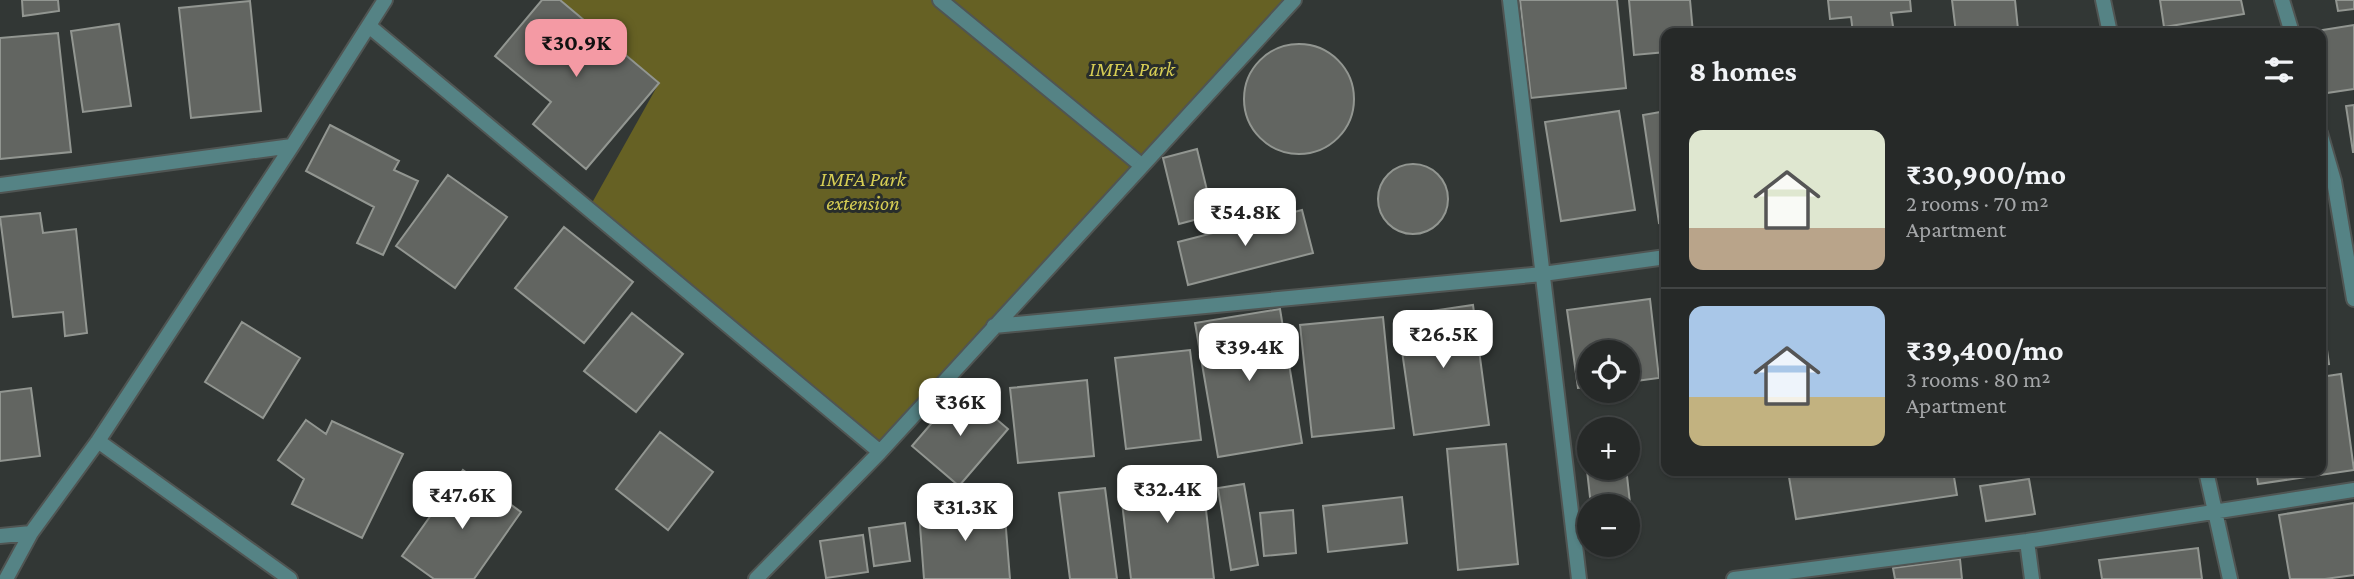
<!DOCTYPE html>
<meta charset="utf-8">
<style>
body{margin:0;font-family:"Crimson Pro",serif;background:#323534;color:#f1f3f6;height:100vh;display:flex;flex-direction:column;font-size:26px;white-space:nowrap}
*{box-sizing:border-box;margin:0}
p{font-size:23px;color:#a4a6a8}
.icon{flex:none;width:38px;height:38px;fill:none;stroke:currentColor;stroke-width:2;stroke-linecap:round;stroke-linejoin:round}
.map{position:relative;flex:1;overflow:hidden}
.details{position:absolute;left:1661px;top:28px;width:665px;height:448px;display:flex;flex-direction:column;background:#262928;border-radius:14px;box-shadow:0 2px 5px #0004,0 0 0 2px #424545}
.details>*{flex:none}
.fabs{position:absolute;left:1577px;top:340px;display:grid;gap:14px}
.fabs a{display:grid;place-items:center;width:63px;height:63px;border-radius:50%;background:#262928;box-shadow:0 2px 5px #0004,0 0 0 2px #424545;font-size:35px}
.price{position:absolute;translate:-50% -60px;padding:0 16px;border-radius:14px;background:#fff;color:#222;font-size:23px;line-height:46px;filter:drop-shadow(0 2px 4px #0008)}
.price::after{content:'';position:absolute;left:50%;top:42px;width:21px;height:16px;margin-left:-10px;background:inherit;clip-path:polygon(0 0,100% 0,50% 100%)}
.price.current{background:#f49aa4;color:#111}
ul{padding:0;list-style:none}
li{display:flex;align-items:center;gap:21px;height:175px;padding:0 28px}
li+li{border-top:2px solid #424545}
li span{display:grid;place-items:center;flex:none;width:196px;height:140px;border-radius:14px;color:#555}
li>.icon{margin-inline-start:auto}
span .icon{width:84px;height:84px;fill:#fffc;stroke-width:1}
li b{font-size:30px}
h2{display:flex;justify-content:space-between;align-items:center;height:84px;padding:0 28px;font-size:30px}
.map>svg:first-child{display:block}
</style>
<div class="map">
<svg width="2354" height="579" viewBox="0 0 2354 579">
<rect width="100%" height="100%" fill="#323735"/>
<!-- green -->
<path fill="#666124" d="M560,0H1286L880,452L588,210L659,83Z"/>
<!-- building -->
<path fill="#626561" stroke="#929691" stroke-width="2" d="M22,0H58L59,11L23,16Z
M542,0H560L659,83L586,169L533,124L551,102L495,56Z
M1520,0H1617L1626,88L1531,98Z
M1629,0H1690L1693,33H1666V52L1634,55Z
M1828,0H1910L1911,11L1891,13L1894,33H1853L1851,17L1830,19Z
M1952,0H2015L2018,29L1982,33H1956Z
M2160,0H2241L2244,14L2164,27Z
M2336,0H2354V9L2338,11Z
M250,1L261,111L191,118L179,8Z
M119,24L131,106L83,112L71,31Z
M2354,25V89L2320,94V33L2310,32Z
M1826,27L1827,33H1783Z
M58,33L71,152L0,159V38Z
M1244 99a55 55 0 1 1 110 0a55 55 0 1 1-110 0Z
M2354,105V152H2353L2346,106Z
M1619,111L1635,210L1561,221L1545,122Z
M1666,111V221L1659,223L1643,115Z
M330,125L399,161L394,170L418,181L383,255L357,243L374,207L306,171Z
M1197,149L1213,215L1179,224L1163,158Z
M1378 199a35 35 0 1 1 70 0a35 35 0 1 1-70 0Z
M448,175L507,217L455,288L396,246Z
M1302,210L1313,253L1188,285L1178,242Z
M40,213L43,233L76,229L87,333L65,336L63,312L13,317L0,217Z
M564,227L633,282L584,343L515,288Z
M1650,299L1659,378L1628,382V352H1589V387L1578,388L1567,310Z
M1473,305L1489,425L1414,435L1397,316Z
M2321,307L2329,364L2320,365V307Z
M1280,309L1302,443L1218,457L1195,323Z
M632,313L683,354L636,412L584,371Z
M1383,317L1394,428L1312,437L1300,325Z
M242,322L300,358L263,418L205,382Z
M1190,350L1201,440L1126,449L1115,358Z
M2341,374L2354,470L2258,484L2256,471H2320V377Z
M1087,380L1094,456L1018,463L1010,388Z
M31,388L40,456L0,461V392Z
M961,389L1008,429L959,486L912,446Z
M306,420L326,434L332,421L403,454L362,538L292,504L304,479L278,460Z
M660,432L713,472L668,530L616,489Z
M1506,444L1518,564L1458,570L1447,449Z
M1589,451V467H1626L1631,512H1628V506H1591L1585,452Z
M1201,467L1214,579H1131L1119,477Z
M463,470L521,512L474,579H434L402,556Z
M1788,471H1953L1957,495L1796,519Z
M2029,479L2035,514L1986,521L1980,486Z
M1244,484L1258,565L1231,570L1218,488Z
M1105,488L1117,579H1070L1059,493Z
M1402,497L1407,543L1328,552L1323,506Z
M2354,503V575L2325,579H2290L2279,515Z
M1004,504L1010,579H924L919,512Z
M1293,510L1296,553L1264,556L1260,513Z
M905,523L910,561L874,566L869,528Z
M863,535L868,572L826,578L820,541Z
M2198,548L2202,579H2102L2099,560Z
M1960,559L1962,579H1895L1893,568Z"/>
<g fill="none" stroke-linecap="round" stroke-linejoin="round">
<!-- service casing -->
<g stroke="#505553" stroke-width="18">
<path id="service" d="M940,0L1141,165"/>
</g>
<!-- minor casing -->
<g stroke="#505553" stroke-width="18">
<path id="minor" d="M1510,0L1579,579
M2103,0L2110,33
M2282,0L2292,33
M369,26L880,452
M2320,133L2334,181L2354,299
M0,185L292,146
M994,326L1543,274L1666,257
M98,441L290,579
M2206,471L2230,579
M0,536L31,533
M2027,541L2032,579
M6,579L31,533L98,441L292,146L385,0
M756,579L880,452L1294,0
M1734,579L2027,541L2354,490"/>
</g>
<!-- service -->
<use href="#service" stroke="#558385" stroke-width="14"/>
<!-- minor -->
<use href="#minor" stroke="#558385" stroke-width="14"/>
</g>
<g text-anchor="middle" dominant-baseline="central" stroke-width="6" stroke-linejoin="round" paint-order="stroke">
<!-- park labels -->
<g font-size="21" font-style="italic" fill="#d6cd54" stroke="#282d2b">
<text x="1132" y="69">IMFA Park</text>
<text x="863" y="179">IMFA Park<tspan x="863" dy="24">extension</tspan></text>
</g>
</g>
</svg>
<div class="fabs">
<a><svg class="icon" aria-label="locate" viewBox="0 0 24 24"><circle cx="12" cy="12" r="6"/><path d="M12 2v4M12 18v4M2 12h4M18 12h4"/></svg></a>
<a>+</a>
<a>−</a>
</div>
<b class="price current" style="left:576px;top:79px">₹30.9K</b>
<b class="price" style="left:1245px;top:248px">₹54.8K</b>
<b class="price" style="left:1443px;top:370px">₹26.5K</b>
<b class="price" style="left:1249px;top:383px">₹39.4K</b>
<b class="price" style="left:960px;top:438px">₹36K</b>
<b class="price" style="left:1167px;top:525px">₹32.4K</b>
<b class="price" style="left:462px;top:531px">₹47.6K</b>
<b class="price" style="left:965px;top:543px">₹31.3K</b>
<section class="details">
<h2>8 homes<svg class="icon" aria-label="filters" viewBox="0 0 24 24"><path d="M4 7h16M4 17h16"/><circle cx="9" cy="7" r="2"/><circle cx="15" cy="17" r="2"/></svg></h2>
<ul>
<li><span style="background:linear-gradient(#dfe7d0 70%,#b9a48a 0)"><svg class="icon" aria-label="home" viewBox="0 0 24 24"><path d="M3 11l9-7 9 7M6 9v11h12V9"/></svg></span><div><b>₹30,900/mo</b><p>2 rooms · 70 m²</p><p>Apartment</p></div></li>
<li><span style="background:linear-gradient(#a9c7e8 65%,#c2b280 0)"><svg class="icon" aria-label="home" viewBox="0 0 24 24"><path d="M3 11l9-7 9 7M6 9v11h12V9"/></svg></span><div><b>₹39,400/mo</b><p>3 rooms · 80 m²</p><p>Apartment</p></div></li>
</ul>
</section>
</div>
